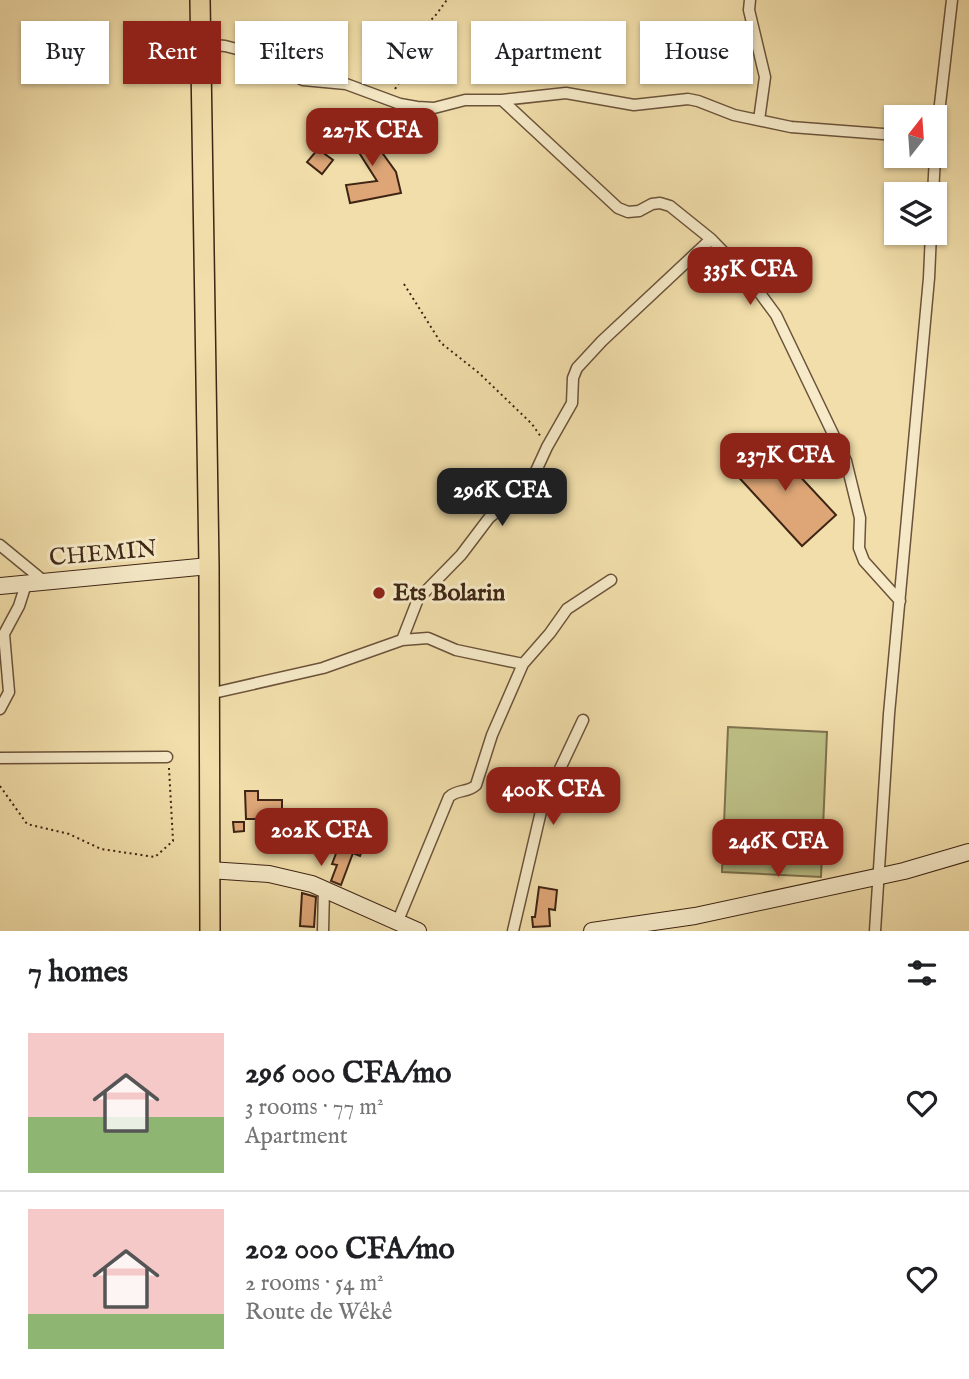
<!DOCTYPE html>
<meta charset="utf-8">
<style>
body{margin:0;font-family:"IM FELL English",serif;background:#f2f2f2;color:#202124;height:100vh;display:flex;flex-direction:column;font-size:26px;white-space:nowrap}
*{box-sizing:border-box;margin:0}
p{font-size:23px;color:#757577}
.icon{flex:none;width:38px;height:38px;fill:none;stroke:currentColor;stroke-width:2;stroke-linecap:round;stroke-linejoin:round}
.map{position:relative;height:931px;overflow:hidden}
.drawer{display:flex;flex-direction:column;background:#fff;flex:1}
.drawer>*{flex:none}
.banner{position:absolute;left:21px;top:21px;width:928px;height:63px;display:flex;gap:14px}
.needle{width:46px;rotate:17deg}
.fabs{position:absolute;left:884px;top:105px;display:grid;gap:14px}
.fabs a{display:grid;place-items:center;width:63px;height:63px;border-radius:0px;background:#fff;box-shadow:0 2px 5px #0004;font-size:35px}
.price{position:absolute;translate:-50% -60px;padding:0 16px;border-radius:14px;background:#8f2418;color:#fff;font-size:23px;line-height:46px;filter:drop-shadow(0 2px 4px #0008)}
.price::after{content:'';position:absolute;left:50%;top:42px;width:21px;height:16px;margin-left:-10px;background:inherit;clip-path:polygon(0 0,100% 0,50% 100%)}
.price.selected{background:#222;color:#fff}
ul{padding:0;list-style:none}
li{display:flex;align-items:center;gap:21px;height:175px;padding:0 28px}
li+li{border-top:2px solid #e0e0e0}
li span{display:grid;place-items:center;flex:none;width:196px;height:140px;border-radius:0px;color:#555}
li>.icon{margin-inline-start:auto}
span .icon{width:84px;height:84px;fill:#fffc;stroke-width:1}
li b{font-size:30px}
h2{display:flex;justify-content:space-between;align-items:center;height:84px;padding:0 28px;font-size:30px}
.chip{padding:0 24px;border-radius:0px;background:#fff;box-shadow:0 2px 5px #0004;font-size:24px;line-height:63px}
.chip.selected{background:#8f2418;color:#fff}
.map>svg:first-child{display:block}
</style>
<div class="map">
<svg width="969" height="931" viewBox="0 0 969 931">
<rect width="100%" height="100%" fill="#f1deaa"/>
<filter id="stains"><feTurbulence type="fractalNoise" baseFrequency=".00286" numOctaves="4"/><feColorMatrix values="0 0 0 0 .2 0 0 0 0 .09 0 0 0 0 .02 0 0 0 .5 -.17"/></filter>
<radialGradient id="worn" r=".72"><stop offset=".6" stop-color="#630" stop-opacity="0"/><stop offset="1" stop-color="#630" stop-opacity=".3"/></radialGradient>
<!-- green -->
<path fill="#bdc086" stroke="#7e724e" stroke-width="2" d="M728,727L827,732L821,877L722,872Z"/>
<!-- building -->
<path fill="#dea677" stroke="#3e2515" stroke-width="2" d="M360,122L396,172L401,193L350,203L346,185L377,181L344,129Z
M318,149L333,160L322,174L307,162Z
M767,441L836,515L802,546L733,471Z
M245,791H258V800H282V821H270V819H246Z
M233,822H244V831L234,832Z
M342,838L364,845L360,856L353,853L341,885L331,881L337,865L332,864Z
M539,887L557,890L555,910L549,909L550,926L533,927L532,917H535Z
M302,893L316,897L314,927L300,926Z"/>
<g fill="none" stroke-linecap="round" stroke-linejoin="round">
<!-- street casing -->
<g stroke="#6b533a" stroke-width="13">
<path id="street" d="M750,0L749,10L765,77L759,120
M202,44L225,46L245,51L303,80L346,84L400,104L417,107L434,108L465,100H502L566,93L634,105L688,99L698,101L734,115L791,127L896,135
M502,100L618,208L628,212L639,211L652,204L660,203L670,206L711,239L748,277L776,315L846,461L860,518L859,548L864,561L900,601
M933,194L936,139L952,0
M0,545L45,582
M402,640L428,638L456,650L523,664
M209,694L323,668L402,640L418,599L461,555L489,518L530,484L547,447L572,403L573,378L577,368L602,341L711,239
M0,709L9,692L4,634L19,606L26,584
M0,758L167,757
M397,923L449,797C457,789 468,793 476,785L492,735L523,664L550,633L567,609L611,580
M323,931L324,889
M513,931L542,807L583,720
M875,931L889,714L929,278L931,233"/>
</g>
<!-- secondary casing -->
<g stroke="#3e2515" stroke-width="18">
<path id="secondary" d="M0,586L209,566
M209,870L269,874L312,884L418,931
M592,931L695,916L904,871L969,852"/>
</g>
<!-- highway casing -->
<g stroke="#3e2515" stroke-width="22">
<path id="highway" d="M200,0L209,566L210,931"/>
</g>
<!-- path -->
<path stroke="#3e2515" stroke-width="2" stroke-dasharray="2 3.5" stroke-linecap="butt" d="M395,89C407,73 400,59 408,41C413,30 425,26 433,18C438,13 442,6 447,0
M404,284L441,343L479,373L532,424L541,437
M0,786L27,824L69,834L101,849L155,857L173,841L169,768"/>
<!-- street -->
<use href="#street" stroke="#f6eac8" stroke-width="10"/>
<!-- secondary -->
<use href="#secondary" stroke="#f6eac8" stroke-width="16"/>
<!-- highway -->
<use href="#highway" stroke="#f1deaa" stroke-width="19"/>
</g>
<!-- markers -->
<circle fill="#8f2418" stroke="#f6eac8" stroke-width="2.5" cx="379" cy="593" r="7"/>
<g text-anchor="middle" dominant-baseline="central" stroke-width="6" stroke-linejoin="round" paint-order="stroke">
<!-- street labels -->
<g font-size="24" fill="#3e2515" stroke="#f6eac8">
<text transform="translate(103 554) rotate(-5)">CHEMIN</text>
</g>
<!-- poi labels -->
<g font-size="24" font-weight="bold" fill="#3e2515" stroke="#f6eac8" text-anchor="start">
<text x="393" y="593">Ets Bolarin</text>
</g>
</g>
<rect width="100%" height="100%" filter="url(#stains)"/>
<rect width="100%" height="100%" fill="url(#worn)"/>
</svg>
<div class="fabs">
<a><svg class="needle" viewBox="-14 -14 28 28"><path d="M0-13l5 13h-10z" fill="#e53935"/><path d="M0 13l5-13h-10z" fill="#757577"/></svg></a>
<a><svg class="icon" aria-label="layers" viewBox="0 0 24 24"><path d="M12 4l9 5-9 5-9-5zM3 14l9 5 9-5"/></svg></a>
</div>
<b class="price" style="left:372px;top:168px">227K CFA</b>
<b class="price" style="left:750px;top:307px">335K CFA</b>
<b class="price" style="left:785px;top:493px">237K CFA</b>
<b class="price selected" style="left:502px;top:528px">296K CFA</b>
<b class="price" style="left:553px;top:827px">400K CFA</b>
<b class="price" style="left:321px;top:868px">202K CFA</b>
<b class="price" style="left:778px;top:879px">246K CFA</b>
<div class="banner">
<a class="chip">Buy</a>
<a class="chip selected">Rent</a>
<a class="chip">Filters</a>
<a class="chip">New</a>
<a class="chip">Apartment</a>
<a class="chip">House</a>
</div>
</div>
<section class="drawer">
<h2>7 homes<svg class="icon" aria-label="filters" viewBox="0 0 24 24"><path d="M4 7h16M4 17h16"/><circle cx="9" cy="7" r="2"/><circle cx="15" cy="17" r="2"/></svg></h2>
<ul>
<li><span style="background:linear-gradient(#f6c9c9 60%,#8fb573 0)"><svg class="icon" aria-label="home" viewBox="0 0 24 24"><path d="M3 11l9-7 9 7M6 9v11h12V9"/></svg></span><div><b>296 000 CFA/mo</b><p>3 rooms · 77 m²</p><p>Apartment</p></div><svg class="icon" aria-label="heart" viewBox="0 0 24 24"><path d="M12 20l-8-8c-3-5 5-10 8-4 3-6 11-1 8 4z"/></svg></li>
<li><span style="background:linear-gradient(#f6c9c9 75%,#8fb573 0)"><svg class="icon" aria-label="home" viewBox="0 0 24 24"><path d="M3 11l9-7 9 7M6 9v11h12V9"/></svg></span><div><b>202 000 CFA/mo</b><p>2 rooms · 54 m²</p><p>Route de Wêkê</p></div><svg class="icon" aria-label="heart" viewBox="0 0 24 24"><path d="M12 20l-8-8c-3-5 5-10 8-4 3-6 11-1 8 4z"/></svg></li>
</ul>
</section>
